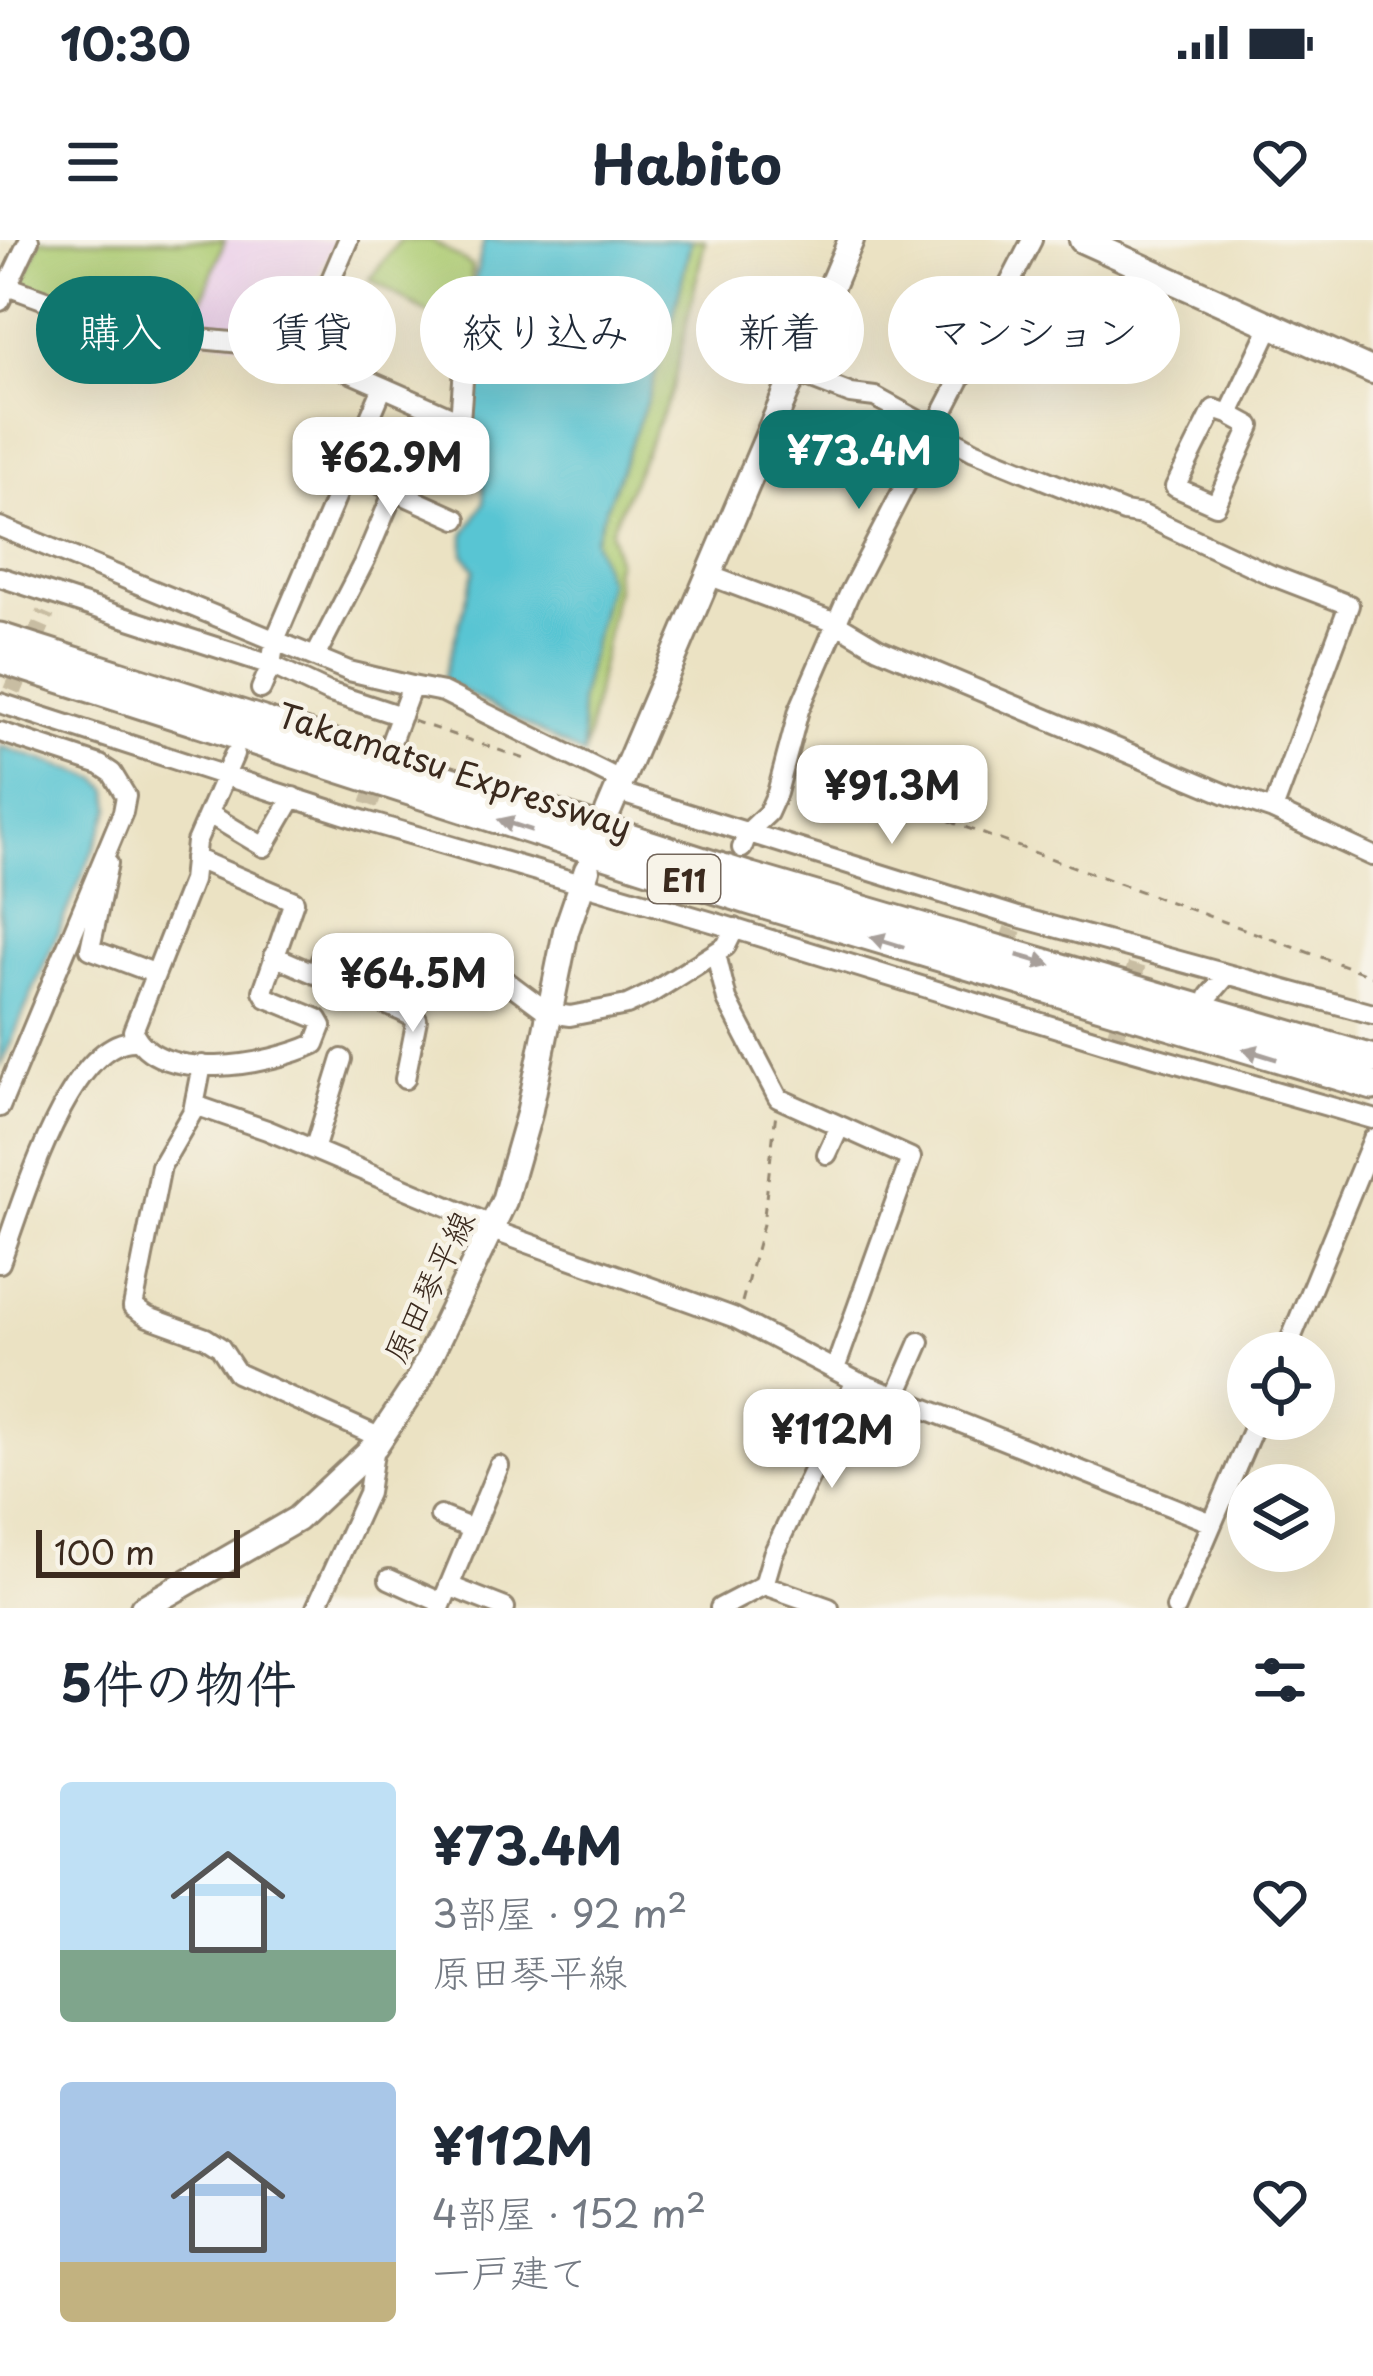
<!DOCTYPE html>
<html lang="ja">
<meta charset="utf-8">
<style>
body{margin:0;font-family:"Playpen Sans","Klee One",sans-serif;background:#f2f2f3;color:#1f2937;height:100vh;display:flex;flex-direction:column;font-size:45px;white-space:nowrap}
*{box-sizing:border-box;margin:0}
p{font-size:39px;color:#747a83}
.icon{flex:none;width:66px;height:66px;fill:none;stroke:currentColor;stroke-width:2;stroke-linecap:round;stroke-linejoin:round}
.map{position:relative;height:1368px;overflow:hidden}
.side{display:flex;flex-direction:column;background:#fff;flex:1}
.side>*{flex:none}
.top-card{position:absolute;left:36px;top:36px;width:1302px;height:108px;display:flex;gap:24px}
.buttons{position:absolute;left:1227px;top:1092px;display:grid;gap:24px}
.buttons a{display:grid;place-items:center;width:108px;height:108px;border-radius:50%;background:#fff;box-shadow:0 12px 48px #0002;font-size:60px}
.scale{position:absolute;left:36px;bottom:30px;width:204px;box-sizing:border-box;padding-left:12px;border:6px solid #3b2a1e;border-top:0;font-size:33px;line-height:42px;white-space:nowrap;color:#3b2a1e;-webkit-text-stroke:9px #f7f3e8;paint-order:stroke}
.price{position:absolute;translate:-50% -102px;padding:0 27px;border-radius:24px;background:#fff;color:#222;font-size:39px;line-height:78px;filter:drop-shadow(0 3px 6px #0008)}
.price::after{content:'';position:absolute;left:50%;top:72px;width:36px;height:27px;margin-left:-18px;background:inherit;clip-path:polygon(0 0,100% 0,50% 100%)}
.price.current{background:#0f766e;color:#fff}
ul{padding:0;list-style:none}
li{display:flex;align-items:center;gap:36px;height:300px;padding:0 60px}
li span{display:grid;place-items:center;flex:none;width:336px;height:240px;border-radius:12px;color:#555}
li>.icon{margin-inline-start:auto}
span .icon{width:144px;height:144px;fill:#fffc;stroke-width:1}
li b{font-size:51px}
h2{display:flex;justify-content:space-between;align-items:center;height:144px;padding:0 60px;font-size:51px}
.pill{padding:0 42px;border-radius:54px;background:#fff;box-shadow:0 12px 48px #0002;font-size:42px;line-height:108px}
.pill.current{background:#0f766e;color:#fff}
.status{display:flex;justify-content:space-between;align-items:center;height:84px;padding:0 60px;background:#fff;direction:ltr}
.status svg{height:33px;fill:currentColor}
header{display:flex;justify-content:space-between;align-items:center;height:156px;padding:0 60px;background:#fff;font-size:54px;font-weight:700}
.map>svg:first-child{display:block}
</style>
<div class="status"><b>10:30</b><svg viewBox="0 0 49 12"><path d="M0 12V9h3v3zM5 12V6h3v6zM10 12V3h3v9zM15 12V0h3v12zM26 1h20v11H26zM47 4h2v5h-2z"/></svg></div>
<header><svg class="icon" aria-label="menu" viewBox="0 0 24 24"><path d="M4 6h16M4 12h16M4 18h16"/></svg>Habito<svg class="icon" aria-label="heart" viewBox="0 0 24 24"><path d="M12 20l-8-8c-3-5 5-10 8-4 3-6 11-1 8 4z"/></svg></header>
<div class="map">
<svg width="1373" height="1368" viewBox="0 0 1373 1368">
<rect width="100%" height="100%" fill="#f7f3e8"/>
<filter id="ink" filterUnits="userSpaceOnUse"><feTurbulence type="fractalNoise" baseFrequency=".00833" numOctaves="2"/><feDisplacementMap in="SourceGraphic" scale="24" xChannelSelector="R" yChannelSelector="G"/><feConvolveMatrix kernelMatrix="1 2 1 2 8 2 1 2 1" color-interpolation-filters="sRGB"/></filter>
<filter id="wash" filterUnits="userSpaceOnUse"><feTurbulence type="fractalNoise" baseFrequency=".004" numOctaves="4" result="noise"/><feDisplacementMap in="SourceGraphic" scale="48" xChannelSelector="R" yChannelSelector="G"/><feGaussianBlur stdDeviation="2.7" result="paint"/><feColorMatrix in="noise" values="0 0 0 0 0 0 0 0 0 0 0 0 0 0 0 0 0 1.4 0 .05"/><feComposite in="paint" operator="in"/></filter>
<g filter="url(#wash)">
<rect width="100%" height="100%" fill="#ebe2c3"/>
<!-- built -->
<path fill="#ecd1ea" d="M33,0H335L285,109L130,88L14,48Z"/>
<!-- green -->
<path fill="#aecc74" stroke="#747b49" stroke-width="3" d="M40,0H225L190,91L129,83L22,45Z
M400,0H431L472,26L469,88L443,82L370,39Z
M691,0H705L672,151L611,290L617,322L614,329L616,348L584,516L580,460L608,342L594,300L649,155L673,79Z"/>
<!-- water -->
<path fill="#59c5d3" stroke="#4a7878" stroke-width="3" d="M484,0H691L673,79L649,155L594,300L608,342L580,460L584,516L443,440L475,329L464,314V295L484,263L482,239L465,208L474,44Z
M0,506L97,538L109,550L111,568L0,828Z"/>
</g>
<g filter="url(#ink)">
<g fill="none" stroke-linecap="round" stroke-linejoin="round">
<!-- minor-tunnel -->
<path stroke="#c8bda2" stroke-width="18" stroke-dasharray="18 9" stroke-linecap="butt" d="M13,451L46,373
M369,565L381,531
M992,748L1013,689
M1116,794L1137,724"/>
<!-- minor casing -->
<g stroke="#938670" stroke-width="24">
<path id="minor" d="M7,46L116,86L158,95L294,108
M0,61L29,0
M794,132L851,154L875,157L974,211L1124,272L1143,275L1271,335L1349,365L1273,570
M383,147L460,181L467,87
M1229,174L1251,186L1216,265L1175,247L1214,169L1229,174L1272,83
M348,230L457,279
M0,287L349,431L412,446
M708,335L836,383L878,408L1226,554L1273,570L1373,616
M0,337L271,425L328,452L401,476
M315,417L365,320L394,251
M261,449L271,425L275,400L383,147L294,108L318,70L348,0
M0,463L365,581L719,684L1113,805L1373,879
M0,492L100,525L112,533L126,556L123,572L0,867
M392,499L412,446L443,452L622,541
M618,552L1018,677L1373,774
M209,574L264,607L293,557
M742,608L748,592L768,573L777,553L799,470L850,352L1032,0
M194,618L294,661L263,751L267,758L318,779L322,786L315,804C272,824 158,847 133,791L192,641L196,602L234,515
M108,623L90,709L154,733
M716,714L727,760L778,858L911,918L835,1129
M274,716L401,771L421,731L450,719L482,723L549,773L570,776L627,765L650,754L726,706L735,688
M315,734L329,702
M362,754L375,724
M1209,756L1227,735
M401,771L417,779L405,839
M202,825L193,871L161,926L133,1067L148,1077L206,1098L220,1107L237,1133L381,1198
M195,865L267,890L494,986
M314,910L342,819
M827,914L840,886
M492,990L733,1077L856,1141L1212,1283
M0,1023C20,971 69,796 137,801
M1285,1113L1373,899
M896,1157L920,1102
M440,1276L473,1289
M389,1339L442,1363
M764,1345L829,1368
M449,1346L505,1368
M316,1368L368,1253L375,1206
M440,1368L499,1226
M720,1368L764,1345L773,1314L856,1141
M1176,1368L1257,1179"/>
</g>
<!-- major casing -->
<g stroke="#938670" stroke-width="30">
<path id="major" d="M1082,0L1373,131
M608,572L851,0
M143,1368L297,1279L375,1206L417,1143L504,961L529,874L566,691L587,630"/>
</g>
<!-- highway casing -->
<g stroke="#938670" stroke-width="33">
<path id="highway" d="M0,397L751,637L1373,819
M0,419L748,660L1373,846"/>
</g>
<!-- path -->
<path stroke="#938670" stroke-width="3" stroke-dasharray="9 9" stroke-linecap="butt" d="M413,481L525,519
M797,533L893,566L910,562L959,585L1373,736
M742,1062L763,984L776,872"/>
<!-- minor -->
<use href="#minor" stroke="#fff" stroke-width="18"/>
<!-- major -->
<use href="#major" stroke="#fff" stroke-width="24"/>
<!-- highway -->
<use href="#highway" stroke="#fff" stroke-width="27"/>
</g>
<!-- one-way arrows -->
<defs><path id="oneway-solid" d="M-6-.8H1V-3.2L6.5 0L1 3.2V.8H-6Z" transform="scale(3)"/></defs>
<g fill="#a79f9a">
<use href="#oneway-solid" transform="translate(515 585) rotate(-162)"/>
<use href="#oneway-solid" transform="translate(887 702) rotate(-163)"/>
<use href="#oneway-solid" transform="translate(1034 720) rotate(16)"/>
<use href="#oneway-solid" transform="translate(1260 814) rotate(-163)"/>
</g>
</g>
<g text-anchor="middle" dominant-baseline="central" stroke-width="9" stroke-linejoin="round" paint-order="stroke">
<!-- shield labels -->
<rect fill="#f7f3e8" stroke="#73665b" stroke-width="3" x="648" y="615" width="72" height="48" rx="9"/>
<g font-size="30" font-weight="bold" fill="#3b2a1e">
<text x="684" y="639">E11</text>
</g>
<!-- street labels -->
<g font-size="33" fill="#3b2a1e" stroke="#f7f3e8">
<text transform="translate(455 529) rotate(18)">Takamatsu Expressway</text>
<text transform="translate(427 1046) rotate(-64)">原田琴平線</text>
</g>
</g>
</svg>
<div class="buttons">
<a><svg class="icon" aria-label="locate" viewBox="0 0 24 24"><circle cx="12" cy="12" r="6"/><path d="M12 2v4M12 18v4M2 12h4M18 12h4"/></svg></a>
<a><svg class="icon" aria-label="layers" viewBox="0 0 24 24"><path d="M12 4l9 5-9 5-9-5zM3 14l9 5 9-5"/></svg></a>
</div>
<div class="scale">100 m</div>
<b class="price current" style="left:859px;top:272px">¥73.4M</b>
<b class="price" style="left:391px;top:279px">¥62.9M</b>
<b class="price" style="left:892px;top:607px">¥91.3M</b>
<b class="price" style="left:413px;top:795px">¥64.5M</b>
<b class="price" style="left:832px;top:1251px">¥112M</b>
<div class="top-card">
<a class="pill current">購入</a>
<a class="pill">賃貸</a>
<a class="pill">絞り込み</a>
<a class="pill">新着</a>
<a class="pill">マンション</a>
</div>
</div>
<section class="side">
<h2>5件の物件<svg class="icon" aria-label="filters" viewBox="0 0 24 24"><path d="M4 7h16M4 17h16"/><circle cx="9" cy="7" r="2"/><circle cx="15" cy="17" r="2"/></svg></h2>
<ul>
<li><span style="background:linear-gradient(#bfe0f5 70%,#7fa58c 0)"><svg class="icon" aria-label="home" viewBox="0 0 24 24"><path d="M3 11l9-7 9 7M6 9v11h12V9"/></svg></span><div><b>¥73.4M</b><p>3部屋 · 92 m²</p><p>原田琴平線</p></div><svg class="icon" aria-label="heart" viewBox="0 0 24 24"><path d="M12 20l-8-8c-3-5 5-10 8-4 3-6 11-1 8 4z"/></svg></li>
<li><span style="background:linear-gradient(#a9c7e8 75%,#c2b280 0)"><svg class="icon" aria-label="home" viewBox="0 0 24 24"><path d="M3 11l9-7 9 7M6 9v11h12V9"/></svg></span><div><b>¥112M</b><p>4部屋 · 152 m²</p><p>一戸建て</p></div><svg class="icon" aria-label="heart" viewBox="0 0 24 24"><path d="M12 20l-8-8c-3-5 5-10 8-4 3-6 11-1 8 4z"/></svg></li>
</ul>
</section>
